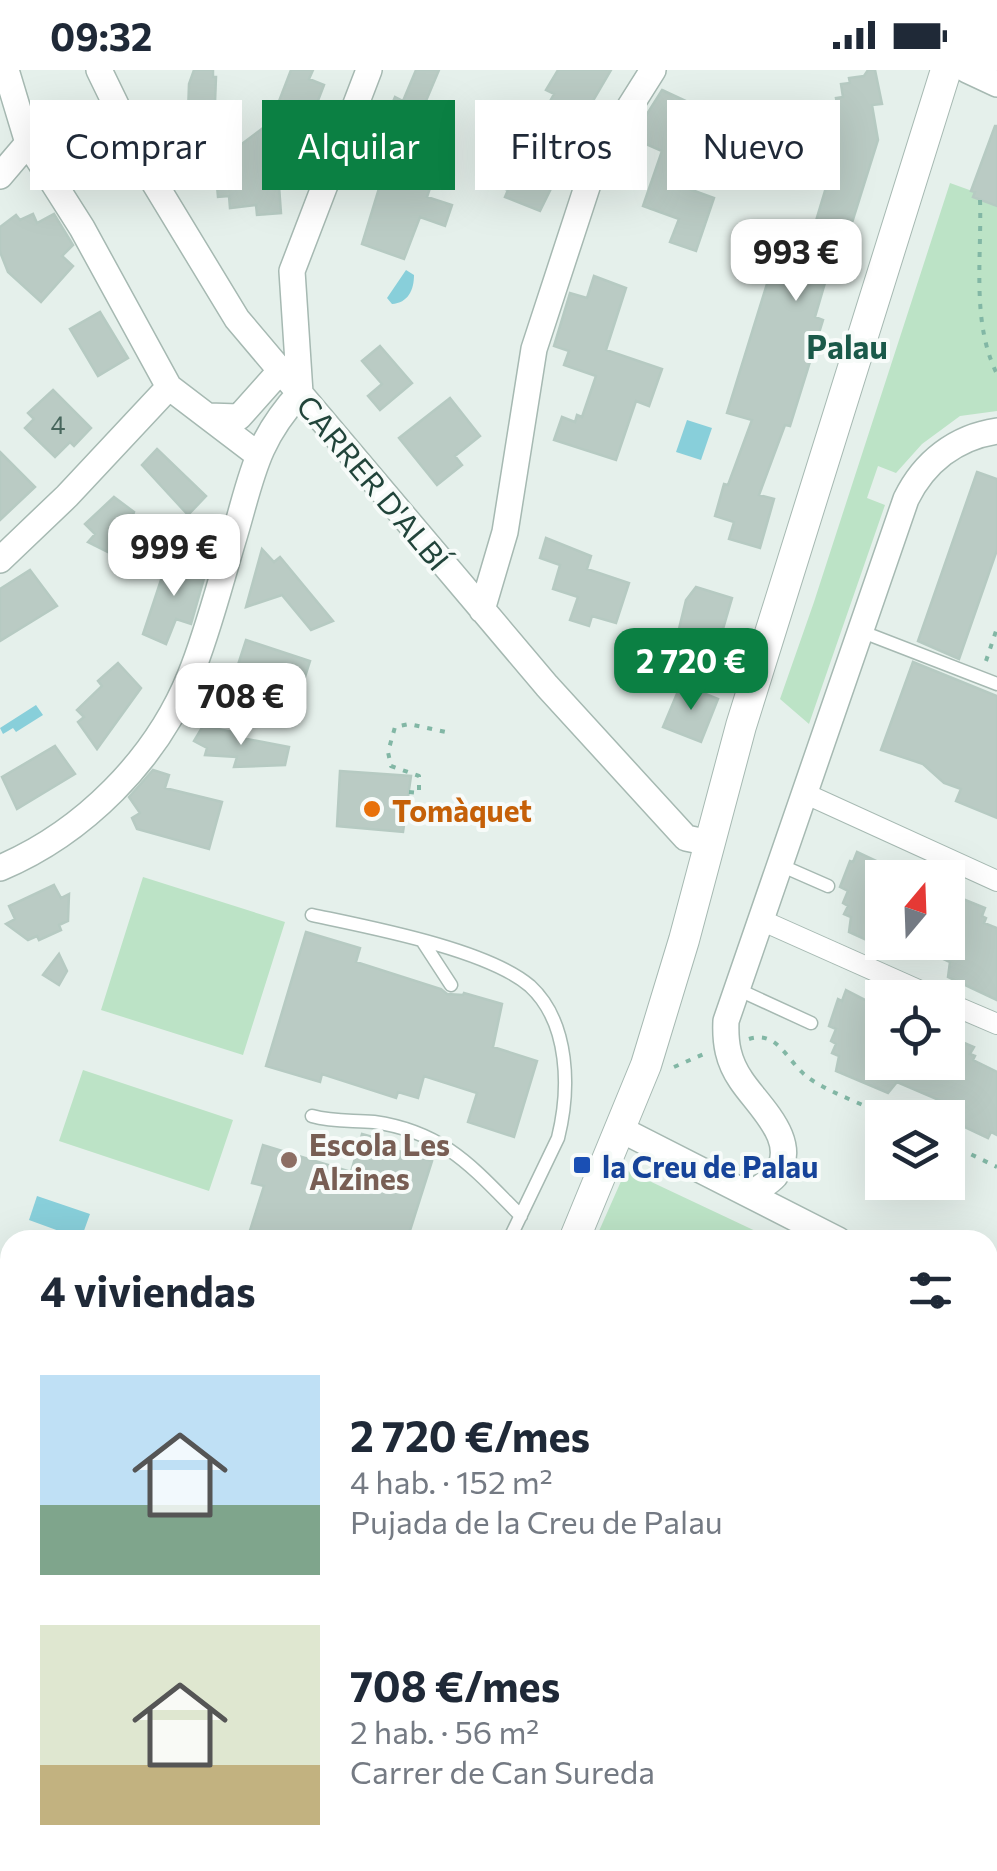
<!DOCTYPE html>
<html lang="es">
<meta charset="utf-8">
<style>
body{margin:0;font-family:Commissioner,sans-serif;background:#f2f2f3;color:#1f2937;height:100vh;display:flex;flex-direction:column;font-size:38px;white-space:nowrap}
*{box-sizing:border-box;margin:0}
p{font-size:32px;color:#747a83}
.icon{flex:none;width:55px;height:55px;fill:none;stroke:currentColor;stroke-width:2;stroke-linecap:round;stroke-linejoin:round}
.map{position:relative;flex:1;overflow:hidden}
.drawer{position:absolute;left:0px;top:1160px;width:998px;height:642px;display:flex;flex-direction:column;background:#fff;border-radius:30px 30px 0 0;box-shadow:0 10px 40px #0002}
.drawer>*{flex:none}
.top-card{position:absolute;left:30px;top:30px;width:938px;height:90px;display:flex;gap:20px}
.needle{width:65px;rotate:19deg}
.buttons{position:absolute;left:865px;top:790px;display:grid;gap:20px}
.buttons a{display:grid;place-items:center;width:100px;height:100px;border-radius:0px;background:#fff;box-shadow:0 10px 40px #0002;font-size:50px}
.price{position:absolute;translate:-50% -85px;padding:0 22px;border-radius:20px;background:#fff;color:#222;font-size:32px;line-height:65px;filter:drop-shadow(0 2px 5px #0008)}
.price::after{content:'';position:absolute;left:50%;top:60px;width:30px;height:22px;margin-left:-15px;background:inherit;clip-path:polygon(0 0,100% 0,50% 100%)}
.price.on{background:#0b8043;color:#fff}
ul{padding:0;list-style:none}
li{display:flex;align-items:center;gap:30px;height:250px;padding:0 40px}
li span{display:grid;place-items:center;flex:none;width:280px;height:200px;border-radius:0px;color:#555}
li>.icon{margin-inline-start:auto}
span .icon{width:120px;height:120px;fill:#fffc;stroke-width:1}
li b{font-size:42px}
h2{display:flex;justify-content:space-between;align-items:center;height:120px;padding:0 40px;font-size:42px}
.pill{padding:0 35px;border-radius:0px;background:#fff;box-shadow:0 10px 40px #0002;font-size:35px;line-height:90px}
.pill.on{background:#0b8043;color:#fff}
.status{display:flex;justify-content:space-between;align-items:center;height:70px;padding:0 50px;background:#fff;direction:ltr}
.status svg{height:28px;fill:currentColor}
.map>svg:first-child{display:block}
</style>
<div class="status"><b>09:32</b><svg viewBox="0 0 49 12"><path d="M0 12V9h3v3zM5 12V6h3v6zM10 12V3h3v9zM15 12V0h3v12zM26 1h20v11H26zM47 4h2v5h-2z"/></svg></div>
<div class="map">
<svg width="997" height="1801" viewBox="0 0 997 1801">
<rect width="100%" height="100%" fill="#e5f0eb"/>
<!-- green -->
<path fill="#bce3c6" d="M950,113L975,122L974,127L997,136V341L960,346L922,374L896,403L878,396L867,428L885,435L809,654L780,629L814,532Z
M143,807L285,852L243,985L101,940Z
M83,1000L233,1050L209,1121L59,1071Z
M626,1100L768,1167L767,1170H595Z"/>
<!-- water -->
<path fill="#88cfda" d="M406,200L414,205C414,220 408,233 392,234L387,228Z
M687,350L712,358L701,390L676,382Z
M36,635L43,645L16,662L13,658L3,664L0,658Z
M37,1126L90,1144L81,1169L29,1150Z"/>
<!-- building -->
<path fill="#bacbc4" stroke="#b6cac2" stroke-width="2.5" d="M194,0H213V7H216L215,33L224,34L222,57L196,56V45L188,44L189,14Z
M291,0H313L309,9L324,15L298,83L276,75L281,143L257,145L256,135L230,138L229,126L218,127L215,94L271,52Z
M416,0H439L423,38L432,42L407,101L414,103L411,111L430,118L427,127L452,135L445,156L420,147L404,189L362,174L380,115L371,112L390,61L382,58L395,27L403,31Z
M558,0H611L580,53L548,35L554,24L546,20Z
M868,0H875L882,34L872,35L878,70L840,191L832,189L815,247L823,250L790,356L785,355L759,425L774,429L760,478L729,469L734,452L715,446L724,414L728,415L752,350L727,343L771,201L757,197L771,151L812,164L827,114L793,104L803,69L836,79L829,43L838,41L836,28L843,27L841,14L850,13L849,8L864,6Z
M662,20L714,44L681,116L714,128L696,181L670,172L679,149L643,136L662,81L632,68Z
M995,56H997V136L973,127L975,122L971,121Z
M514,65L566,88L540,141L505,127L508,120L494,114L499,100L495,98L502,82L506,84Z
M33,144L37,153L54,144L73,175L62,186L73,196L41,232L8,202L0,182V157L16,145L20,150Z
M594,206L626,218L606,280L662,299L649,336L636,331L616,390L554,370L562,347L575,352L577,345L582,347L596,306L564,295L569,281L554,276L570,223L587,228Z
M100,242L128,288L98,306L70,259Z
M380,276L412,313L380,340L368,326L382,314L362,291Z
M53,320L91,358L74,376L70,372L55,387L25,358L34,349L28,343Z
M450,328L480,366L455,386L462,395L437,415L399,368Z
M157,379L206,426L188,445L142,395Z
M0,382L35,417L0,450Z
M977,402L997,409V480L959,589L918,571Z
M114,427L134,442L132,448L137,451L118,487L88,472L95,464L85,454Z
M546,468L591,486L587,499L629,513L616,553L592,546L589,556L570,550L578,527L553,519L560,495L540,488Z
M262,479L274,492L280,487L333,551L311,560L282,525L246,537Z
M169,486L195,496L193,500L205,505L191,554L176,549L166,574L143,564Z
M30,500L57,536L0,571V519Z
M696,517L732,528L716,583L713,582L712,585L681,576L682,572L676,571L686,530Z
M246,570L310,591L298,629L266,619L268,612L236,601Z
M913,592L997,626V748L956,731L961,719L944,713L923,694L881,680Z
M118,593L141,618L97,679L78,652L84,647L77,640L102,616L98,611Z
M681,614L718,629L701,672L663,657Z
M203,656L243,664L242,668L289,677L285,695L234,697L237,687L205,685L207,678L194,671Z
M55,676L75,704L17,739L2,707Z
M153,700L169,705L165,718L222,732L209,779L137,759L132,748L140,743L129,727Z
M340,701L411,706L403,762L337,756Z
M857,782L885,795L882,801L887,803L882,808V877L849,862L851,847L844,844L848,836L843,833L848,821L840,817L850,791L853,792Z
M54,815L61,828L69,824L68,851L59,855L61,860L39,870L37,866L28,870L6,854L15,849L9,836Z
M948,823L985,838L982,846L986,848L984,853L997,858V930L948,907L950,892L907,872H948Z
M306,862L360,878L356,892L441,919L447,924L463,925L464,923L502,934L493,977L537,991L514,1067L468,1052L477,1023L424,1006L418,1028L398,1022L396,1028L322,1004L320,1012L266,996Z
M59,884L67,901L59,915L43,905Z
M846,920L873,934V946L882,950V992H948V966L974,977L970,984L975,986L973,990L997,1002V1065L991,1062L988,1068L937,1044L939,1030L897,1012L888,1023L836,1001L839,986L832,983L836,974L831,971L836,959L829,956L838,929L842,931Z
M362,1064L383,1070L382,1076L432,1091L407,1170H247L264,1116L252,1113L263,1075L351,1102Z"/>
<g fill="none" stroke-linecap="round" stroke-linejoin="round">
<!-- service casing -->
<g stroke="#a6b9b2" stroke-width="15">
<path id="service" d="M860,561L997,614
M780,795L828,816
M312,845C368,857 487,879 530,916C570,953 570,1020 558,1068L509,1170
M423,872L451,915
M737,919L811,953
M312,1046C333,1052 352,1050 374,1052C445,1062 474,1099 521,1146
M0,1276L10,1279"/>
</g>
<!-- pedestrian casing -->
<g stroke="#a6b9b2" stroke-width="22">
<path id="pedestrian" d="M804,723L997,811
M761,850L936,928
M948,933L997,954"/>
</g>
<!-- minor casing -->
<g stroke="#a6b9b2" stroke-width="28">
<path id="minor" d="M6,0L28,73L82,158L169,317L257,384
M99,0L152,109L237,249L547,616L686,768L710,773
M967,0L997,14
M0,106L28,73
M208,346L239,347L280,301
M0,490L67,426L169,317
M482,540L505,462L534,279L588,114L619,54L653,0
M0,798C83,763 156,690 190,606C208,562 220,513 234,467C252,407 255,372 300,323L292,201L369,0
M620,1059L838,1170
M750,1125C757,1119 769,1113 775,1106C802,1072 758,1036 741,1010C728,991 725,973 726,951L906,429C924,392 956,367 997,361
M988,1216L997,1218
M0,1453L10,1458
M988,1529H997
M988,1745L997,1743
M493,1792L494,1801
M890,1801L899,1792"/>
</g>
<!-- tertiary casing -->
<g stroke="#a6b9b2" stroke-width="32">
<path id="tertiary" d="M574,1170L646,995L684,870L741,656L946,0
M68,1801L77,1792"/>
</g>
<!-- path -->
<path stroke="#82b7a5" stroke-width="4" stroke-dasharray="5 8" stroke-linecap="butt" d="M980,130C982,187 971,252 997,304
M986,591L997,558
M409,722L419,723V706L391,696L388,682L395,657L409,654L446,662
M749,969C777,960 787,990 805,1005C822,1020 870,1037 892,1048
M674,997L706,983
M948,1073L997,1097
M988,1440L997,1445"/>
<!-- service -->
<use href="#service" stroke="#fff" stroke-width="12"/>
<!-- pedestrian -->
<use href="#pedestrian" stroke="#fff" stroke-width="20"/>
<!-- minor -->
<use href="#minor" stroke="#fff" stroke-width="25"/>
<!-- tertiary -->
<use href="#tertiary" stroke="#fff" stroke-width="30"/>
</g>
<!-- markers -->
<circle fill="#e8710a" stroke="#f7fbf9" stroke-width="4" cx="372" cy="739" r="10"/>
<circle fill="#8d6e63" stroke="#f7fbf9" stroke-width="4" cx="289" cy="1090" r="10"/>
<rect fill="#1a4fb4" stroke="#f7fbf9" stroke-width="4" x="572" y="1085" width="20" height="20" rx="5"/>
<g text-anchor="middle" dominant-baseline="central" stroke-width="8" stroke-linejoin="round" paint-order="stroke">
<!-- number labels -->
<g font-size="25" fill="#47665c">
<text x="58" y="354">4</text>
</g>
<!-- street labels -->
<g font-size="30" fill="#21443a" stroke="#f7fbf9">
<text transform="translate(374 412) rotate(50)">CARRER D'ALBÍ</text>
</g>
<!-- food labels -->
<g font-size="30" font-weight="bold" fill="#c56008" stroke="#f7fbf9" text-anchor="start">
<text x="392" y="739">Tomàquet</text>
</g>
<!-- education labels -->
<g font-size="30" font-weight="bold" fill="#785e54" stroke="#f7fbf9" text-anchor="start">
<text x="309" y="1073">Escola Les<tspan x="309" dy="34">Alzines</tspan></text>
</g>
<!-- transit labels -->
<g font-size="30" font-weight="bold" fill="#164399" stroke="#f7fbf9" text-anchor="start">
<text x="602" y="1095">la Creu de Palau</text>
</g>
<!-- neighbourhood labels -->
<g font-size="32" font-weight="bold" fill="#1a5949" stroke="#f7fbf9">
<text x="847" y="276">Palau</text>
</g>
</g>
</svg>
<div class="buttons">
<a><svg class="needle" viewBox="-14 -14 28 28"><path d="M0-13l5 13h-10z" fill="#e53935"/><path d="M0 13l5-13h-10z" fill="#747a83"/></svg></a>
<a><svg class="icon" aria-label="locate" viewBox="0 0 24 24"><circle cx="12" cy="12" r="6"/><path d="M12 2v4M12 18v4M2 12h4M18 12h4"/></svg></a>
<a><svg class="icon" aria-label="layers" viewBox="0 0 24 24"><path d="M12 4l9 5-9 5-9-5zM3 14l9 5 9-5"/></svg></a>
</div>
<b class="price" style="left:796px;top:234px">993 €</b>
<b class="price" style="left:174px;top:529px">999 €</b>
<b class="price on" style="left:691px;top:643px">2 720 €</b>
<b class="price" style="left:241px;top:678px">708 €</b>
<div class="top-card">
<a class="pill">Comprar</a>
<a class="pill on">Alquilar</a>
<a class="pill">Filtros</a>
<a class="pill">Nuevo</a>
</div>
<section class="drawer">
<h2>4 viviendas<svg class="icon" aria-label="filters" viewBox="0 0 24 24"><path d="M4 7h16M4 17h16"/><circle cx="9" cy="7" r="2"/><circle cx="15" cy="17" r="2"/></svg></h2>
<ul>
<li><span style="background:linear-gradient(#bfe0f5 65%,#7fa58c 0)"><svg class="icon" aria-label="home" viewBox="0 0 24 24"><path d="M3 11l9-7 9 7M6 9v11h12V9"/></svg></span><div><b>2 720 €/mes</b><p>4 hab. · 152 m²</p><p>Pujada de la Creu de Palau</p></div></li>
<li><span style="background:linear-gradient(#dfe7d0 70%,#c2b280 0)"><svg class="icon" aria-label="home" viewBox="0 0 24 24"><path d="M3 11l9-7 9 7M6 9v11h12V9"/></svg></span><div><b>708 €/mes</b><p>2 hab. · 56 m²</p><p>Carrer de Can Sureda</p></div></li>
</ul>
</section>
</div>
